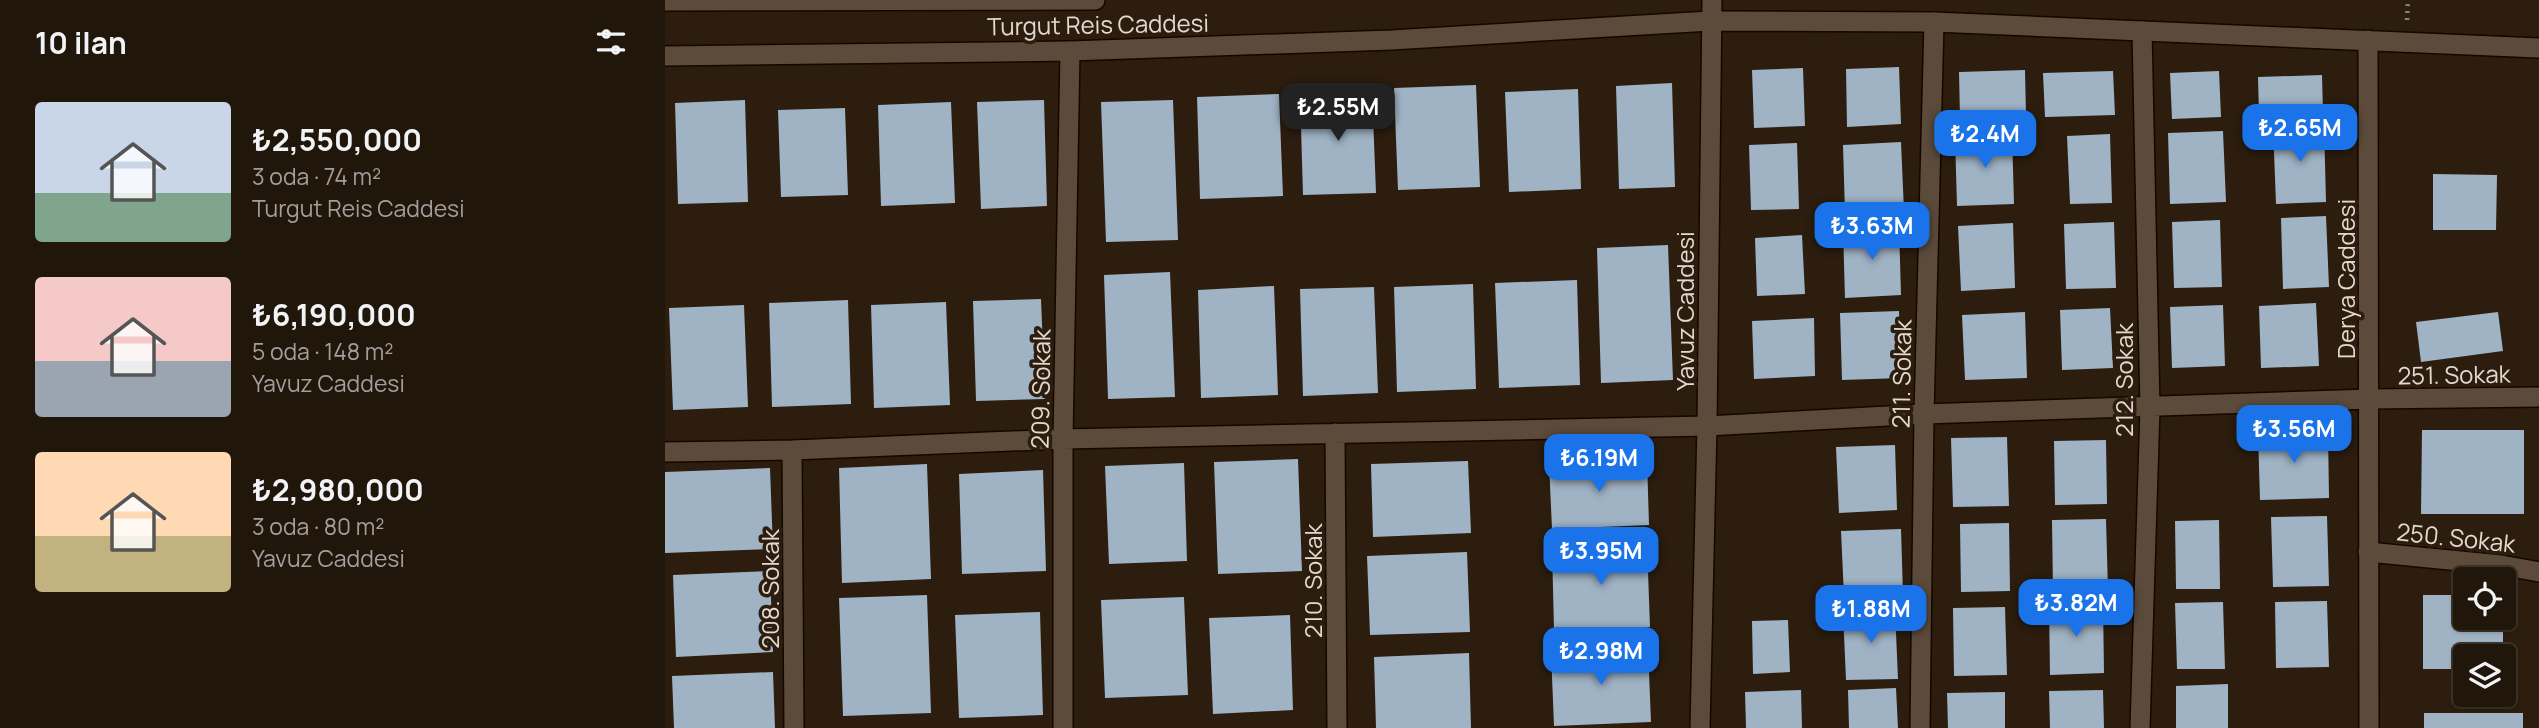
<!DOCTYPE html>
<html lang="tr">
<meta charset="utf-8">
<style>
body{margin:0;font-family:Manrope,sans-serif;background:#291f13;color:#f1f3f6;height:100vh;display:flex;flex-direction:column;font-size:26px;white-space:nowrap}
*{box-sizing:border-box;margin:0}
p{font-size:23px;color:#a29f9c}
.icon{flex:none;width:38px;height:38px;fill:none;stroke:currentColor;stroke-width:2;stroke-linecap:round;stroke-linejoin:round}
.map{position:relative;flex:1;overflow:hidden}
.sheet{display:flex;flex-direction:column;background:#21160a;width:665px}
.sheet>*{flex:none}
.tools{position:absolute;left:1788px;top:567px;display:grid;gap:14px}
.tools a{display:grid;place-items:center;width:63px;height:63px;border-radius:7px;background:#21160a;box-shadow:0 2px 5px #0004,0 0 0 2px #3e352b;font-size:35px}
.price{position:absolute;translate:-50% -60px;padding:0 16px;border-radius:14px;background:#1a73e8;color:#fff;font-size:23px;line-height:46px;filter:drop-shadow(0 2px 4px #0008)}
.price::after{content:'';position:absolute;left:50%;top:42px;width:21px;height:16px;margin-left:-10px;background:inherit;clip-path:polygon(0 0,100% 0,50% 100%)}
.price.active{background:#222;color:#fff}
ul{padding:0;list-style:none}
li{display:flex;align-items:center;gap:21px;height:175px;padding:0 35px}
li span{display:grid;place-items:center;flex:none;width:196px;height:140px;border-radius:7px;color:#555}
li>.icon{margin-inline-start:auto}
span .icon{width:84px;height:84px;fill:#fffc;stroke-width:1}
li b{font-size:30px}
h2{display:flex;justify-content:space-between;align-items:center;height:84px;padding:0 35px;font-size:30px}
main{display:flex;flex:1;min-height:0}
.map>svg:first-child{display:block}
</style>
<main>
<section class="sheet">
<h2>10 ilan<svg class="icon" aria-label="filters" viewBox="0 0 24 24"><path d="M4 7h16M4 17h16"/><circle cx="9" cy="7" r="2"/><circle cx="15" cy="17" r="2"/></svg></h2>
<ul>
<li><span style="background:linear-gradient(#c9d6e8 65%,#7fa58c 0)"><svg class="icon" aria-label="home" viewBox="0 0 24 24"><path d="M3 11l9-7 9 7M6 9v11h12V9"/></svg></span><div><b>₺2,550,000</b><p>3 oda · 74 m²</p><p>Turgut Reis Caddesi</p></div></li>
<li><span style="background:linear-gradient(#f6c9c9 60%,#9aa5b1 0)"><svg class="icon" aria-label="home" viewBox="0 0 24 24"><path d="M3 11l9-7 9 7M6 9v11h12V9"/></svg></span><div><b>₺6,190,000</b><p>5 oda · 148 m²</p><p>Yavuz Caddesi</p></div></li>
<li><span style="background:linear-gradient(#ffd9b3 60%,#c2b280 0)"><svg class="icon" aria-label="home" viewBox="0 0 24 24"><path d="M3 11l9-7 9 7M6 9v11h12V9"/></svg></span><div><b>₺2,980,000</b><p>3 oda · 80 m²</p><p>Yavuz Caddesi</p></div></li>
</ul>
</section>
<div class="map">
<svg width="1874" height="728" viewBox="0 0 1874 728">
<rect width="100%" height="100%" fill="#2c1d0e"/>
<!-- building -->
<path fill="#9fb3c5" d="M1234,67L1236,124L1182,127L1181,69Z
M1138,68L1140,126L1089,128L1087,70Z
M1360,70L1361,115L1295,118L1294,72Z
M1448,71L1450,115L1380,117L1378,73Z
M1554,71L1556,117L1507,119L1505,73Z
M1657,75L1658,113L1594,115L1593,77Z
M1007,83L1010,187L954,189L951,86Z
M811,85L815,187L733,190L729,88Z
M913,89L916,189L844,192L840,92Z
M707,90L711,193L638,195L635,93Z
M614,94L618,196L535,199L532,97Z
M80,100L83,202L13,204L10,103Z
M379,100L382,206L316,209L312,102Z
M508,100L513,240L441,242L436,102Z
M286,102L290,203L216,206L213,105Z
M180,108L183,195L116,197L113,110Z
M1659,124L1661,202L1611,204L1608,126Z
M1558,131L1561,202L1505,204L1503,133Z
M1347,134L1349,204L1292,206L1290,137Z
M1445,134L1447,203L1405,204L1402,136Z
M1236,142L1239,211L1180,213L1178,145Z
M1132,143L1134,209L1086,210L1084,145Z
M1768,174L1832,175L1831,230H1768Z
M1661,216L1664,287L1618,289L1616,218Z
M1555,220L1557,287L1509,288L1507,222Z
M1449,222L1451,288L1401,289L1399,224Z
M1348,223L1350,288L1296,291L1293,226Z
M1234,226L1236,295L1180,298L1178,229Z
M1137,235L1140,294L1092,296L1090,238Z
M1003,245L1008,380L936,383L932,248Z
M505,272L510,397L443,399L439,275Z
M912,280L915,385L834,388L830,283Z
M808,284L811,389L732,392L729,287Z
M609,286L613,395L536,398L533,290Z
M709,287L713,393L638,396L635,289Z
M376,299L380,399L311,401L308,301Z
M183,300L186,404L107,407L104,303Z
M281,302L285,405L209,408L206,305Z
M1651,303L1654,366L1596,368L1594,306Z
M79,305L83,407L8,410L4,308Z
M1558,305L1560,366L1507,368L1505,307Z
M1445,308L1448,368L1397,370L1395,310Z
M1234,311L1236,378L1177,380L1175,313Z
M1360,312L1362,378L1300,380L1297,315Z
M1833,312L1838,351L1756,362L1751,322Z
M1149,318L1150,376L1089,379L1087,321Z
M1757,430H1859V514H1756Z
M1663,431L1664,498L1595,500L1593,433Z
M1342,437L1344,506L1288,507L1286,438Z
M1441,440L1442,504L1390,505L1389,441Z
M1230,445L1232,510L1174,513L1171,447Z
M633,459L637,571L553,574L549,462Z
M982,459L984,525L887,529L884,463Z
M803,461L806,533L708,537L706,464Z
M519,463L522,561L444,564L440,466Z
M262,464L266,579L177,583L174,468Z
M105,468L108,549L0,553V472Z
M378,470L381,571L297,574L294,474Z
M1662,516L1664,586L1608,587L1606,517Z
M1441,519L1443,591L1388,592L1387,520Z
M1554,520L1555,589H1511L1510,521Z
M1344,523L1345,591L1296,592L1295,524Z
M1236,529L1238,595L1179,597L1176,531Z
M982,544L985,627L889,630L887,548Z
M802,552L805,632L705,635L702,556Z
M105,571L108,652L11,657L8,575Z
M262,595L266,713L178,716L174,598Z
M1758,595H1801V618H1838V656H1801V669H1758Z
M519,597L523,695L440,698L436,600Z
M1662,601L1664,667L1611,668L1610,602Z
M1558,602L1560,669H1512L1510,603Z
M1438,603L1439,673L1385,675L1384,604Z
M1340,607L1342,675L1289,676L1288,608Z
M1230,610L1233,679L1181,680L1178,612Z
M375,612L378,715L294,718L290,615Z
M625,615L628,710L548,714L544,618Z
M1123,620L1125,672L1088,674L1087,621Z
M983,648L986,722L889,726L886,652Z
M804,653L806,728H711L709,657Z
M108,672L110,728H9L7,676Z
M1563,684V728H1511V686Z
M1231,688L1233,728H1184L1183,690Z
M1136,690L1137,728H1081L1080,692Z
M1438,690L1439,728H1385L1384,691Z
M1340,692V728H1283L1282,693Z
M1759,713H1858V728H1759Z"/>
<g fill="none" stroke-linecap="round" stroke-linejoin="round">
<!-- minor casing -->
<g stroke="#140700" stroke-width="22">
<path id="minor" d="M670,433L672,728
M127,450L129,728
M0,452L127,450L398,439L1042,426L1259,414L1705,399L1874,397
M1703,552L1836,565L1874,572
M398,728V439L405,51
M1255,728L1259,414L1269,22
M1475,728L1485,408L1477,31"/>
</g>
<!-- tertiary casing -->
<g stroke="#140700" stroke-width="22">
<path id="tertiary" d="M1035,728L1042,426L1047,0"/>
</g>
<!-- secondary casing -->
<g stroke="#140700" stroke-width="22">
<path id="secondary" d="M0,1L430,0
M1703,40L1704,728
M0,56L405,51L726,40L1045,21L1269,22L1874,48"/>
</g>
<!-- path -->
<path stroke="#8e8176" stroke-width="4.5" stroke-dasharray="2 5" stroke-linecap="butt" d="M1742,20L1743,0"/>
<!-- minor -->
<use href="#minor" stroke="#5c4b3b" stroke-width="19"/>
<!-- tertiary -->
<use href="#tertiary" stroke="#5c4b3b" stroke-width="19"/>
<!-- secondary -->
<use href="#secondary" stroke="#5c4b3b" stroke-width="19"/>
</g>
<g text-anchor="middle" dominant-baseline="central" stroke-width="7" stroke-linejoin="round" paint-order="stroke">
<!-- street labels -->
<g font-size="24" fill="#e3d9d0" stroke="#2c1d0e">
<text transform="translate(433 24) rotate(-1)">Turgut Reis Caddesi</text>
<text transform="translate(1680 279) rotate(-90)">Derya Caddesi</text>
<text transform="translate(1019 311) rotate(-90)">Yavuz Caddesi</text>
<text transform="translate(1236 374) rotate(-89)">211. Sokak</text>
<text transform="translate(1789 374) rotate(-1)">251. Sokak</text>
<text transform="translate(1458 380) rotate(-90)">212. Sokak</text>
<text transform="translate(375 389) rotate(-89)">209. Sokak</text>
<text transform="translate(1791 537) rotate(6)">250. Sokak</text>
<text transform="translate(647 581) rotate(-90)">210. Sokak</text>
<text transform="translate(104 589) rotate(-90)">208. Sokak</text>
</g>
</g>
</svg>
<div class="tools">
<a><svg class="icon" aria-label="locate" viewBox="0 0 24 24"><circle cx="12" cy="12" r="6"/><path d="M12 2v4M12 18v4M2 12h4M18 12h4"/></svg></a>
<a><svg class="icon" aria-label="layers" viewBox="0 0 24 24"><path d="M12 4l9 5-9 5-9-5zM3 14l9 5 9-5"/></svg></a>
</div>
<b class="price active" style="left:673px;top:143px">₺2.55M</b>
<b class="price" style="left:1635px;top:164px">₺2.65M</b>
<b class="price" style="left:1320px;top:170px">₺2.4M</b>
<b class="price" style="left:1207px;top:262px">₺3.63M</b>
<b class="price" style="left:1629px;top:465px">₺3.56M</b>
<b class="price" style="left:934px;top:494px">₺6.19M</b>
<b class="price" style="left:936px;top:587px">₺3.95M</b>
<b class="price" style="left:1411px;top:639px">₺3.82M</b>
<b class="price" style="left:1206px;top:645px">₺1.88M</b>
<b class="price" style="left:936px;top:687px">₺2.98M</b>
</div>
</main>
